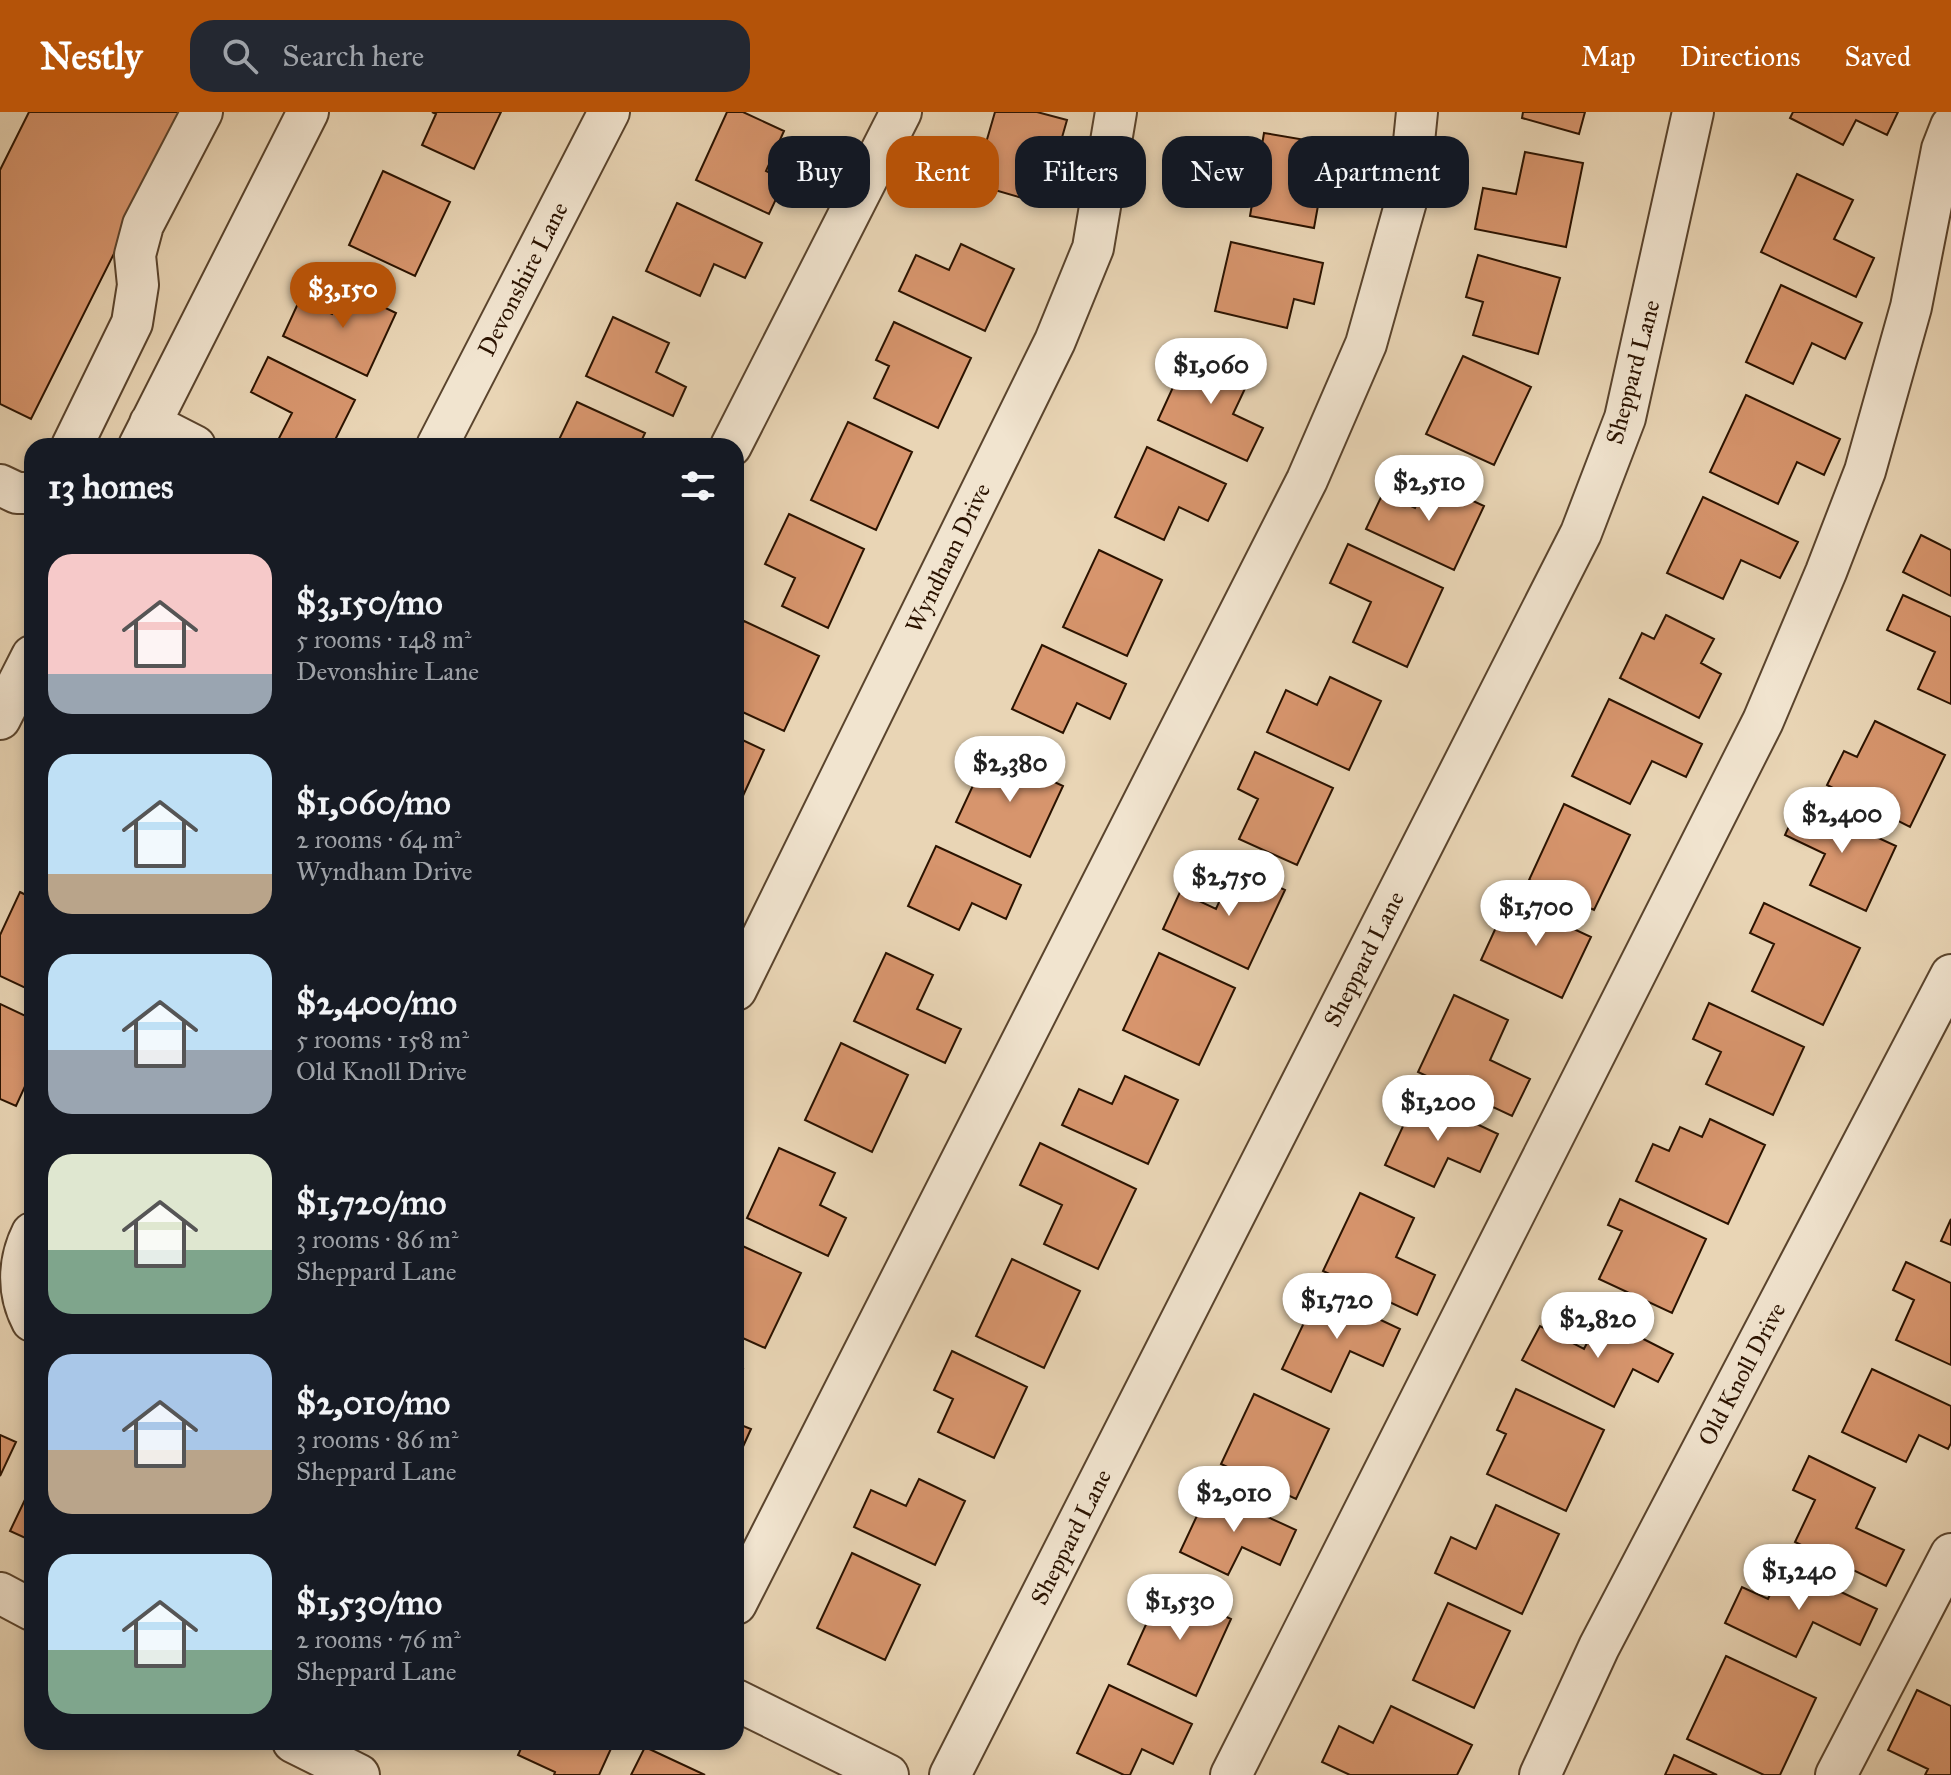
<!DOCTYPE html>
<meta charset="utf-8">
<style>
body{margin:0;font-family:"IM FELL Great Primer",serif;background:#242831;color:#f1f3f6;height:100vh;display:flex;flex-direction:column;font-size:30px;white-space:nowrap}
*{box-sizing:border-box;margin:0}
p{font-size:26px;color:#9ea1a6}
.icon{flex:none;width:44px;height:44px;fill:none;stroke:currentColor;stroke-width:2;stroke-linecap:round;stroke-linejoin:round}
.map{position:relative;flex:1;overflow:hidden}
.side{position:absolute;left:24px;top:326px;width:720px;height:1312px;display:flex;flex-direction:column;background:#171b24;border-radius:24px;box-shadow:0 4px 12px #0003}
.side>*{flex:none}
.hud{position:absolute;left:768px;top:24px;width:760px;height:72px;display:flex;gap:16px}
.price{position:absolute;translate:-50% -68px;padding:0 18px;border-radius:28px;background:#fff;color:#222;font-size:26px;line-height:52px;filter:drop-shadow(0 2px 4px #0008)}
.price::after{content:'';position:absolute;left:50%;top:48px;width:24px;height:18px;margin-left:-12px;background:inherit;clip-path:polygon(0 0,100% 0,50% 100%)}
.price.current{background:#b45309;color:#fff}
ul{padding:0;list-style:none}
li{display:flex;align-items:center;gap:24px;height:200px;padding:0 24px}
li span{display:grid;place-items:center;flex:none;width:224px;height:160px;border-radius:24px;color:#555}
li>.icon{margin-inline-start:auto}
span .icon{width:96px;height:96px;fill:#fffc;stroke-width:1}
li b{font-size:34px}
h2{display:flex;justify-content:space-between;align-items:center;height:96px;padding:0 24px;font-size:34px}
.chip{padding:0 28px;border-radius:24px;background:#171b24;box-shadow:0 4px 12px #0003;font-size:28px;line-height:72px}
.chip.current{background:#b45309;color:#fff}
header{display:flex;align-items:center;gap:48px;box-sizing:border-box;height:112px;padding:0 40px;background:#b45309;color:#fff}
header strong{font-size:38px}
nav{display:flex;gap:44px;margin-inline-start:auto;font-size:28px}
.search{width:560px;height:72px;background:#242831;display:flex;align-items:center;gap:20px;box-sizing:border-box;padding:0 28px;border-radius:24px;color:#9ea1a6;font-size:30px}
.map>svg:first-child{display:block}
</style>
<header>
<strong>Nestly</strong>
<div class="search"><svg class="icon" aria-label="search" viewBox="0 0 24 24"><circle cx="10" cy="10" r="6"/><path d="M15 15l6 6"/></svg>Search here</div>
<nav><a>Map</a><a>Directions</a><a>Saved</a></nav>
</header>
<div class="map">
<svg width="1951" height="1663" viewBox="0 0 1951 1663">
<rect width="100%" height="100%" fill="#e9d5b5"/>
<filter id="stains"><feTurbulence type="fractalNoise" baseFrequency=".0025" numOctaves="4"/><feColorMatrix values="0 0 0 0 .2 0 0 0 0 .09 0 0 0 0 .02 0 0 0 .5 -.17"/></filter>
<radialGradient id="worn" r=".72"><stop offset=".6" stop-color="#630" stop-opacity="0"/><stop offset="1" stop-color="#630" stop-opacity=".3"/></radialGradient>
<!-- building -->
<path fill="#d7956d" stroke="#2b1300" stroke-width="2" d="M29,0H185L31,307L0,292V58Z
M432,0H501L474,57L422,33L436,2Z
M727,0H743L784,19L766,59L785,68L769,102L696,68Z
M995,0H1037L1067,8L1043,92L974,72Z
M1523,0H1585L1579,22L1522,6Z
M1793,0H1898L1887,23L1856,8L1843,33L1790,6Z
M1264,21L1329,32L1314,116L1250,104Z
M1525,40L1583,51L1566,135L1475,117L1483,76L1516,82Z
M383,59L450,90L415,164L349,133Z
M1797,62L1853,88L1834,127L1874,146L1856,185L1761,140Z
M677,91L762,131L745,166L714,152L700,184L646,159Z
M1231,130L1323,151L1314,192L1294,187L1287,216L1215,199Z
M961,132L1014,157L985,219L899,179L916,143L949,158Z
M1478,143L1560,166L1538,242L1473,223L1483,190L1466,185Z
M1781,173L1862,211L1845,247L1812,231L1793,272L1746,250Z
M344,176L396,201L367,264L283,224L300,187L332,202Z
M613,205L669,231L656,260L686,275L673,304L586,264Z
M894,210L971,246L938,316L874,286L889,254L876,248Z
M1190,238L1250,266L1233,302L1263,316L1247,349L1158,308Z
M1463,244L1531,275L1494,353L1426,322Z
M268,245L355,288L332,334H275L292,301L251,280Z
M1746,283L1840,327L1824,363L1797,350L1778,392L1710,360Z
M577,290L645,321L639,334H556Z
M848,310L912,340L876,418L811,388Z
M1147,335L1226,372L1208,409L1179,395L1164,428L1115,405Z
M1428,368L1484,394L1454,458L1366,417L1383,381L1415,396Z
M1703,385L1798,430L1780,466L1741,448L1723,487L1667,461Z
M789,402L864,437L828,516L782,494L795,466L765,452Z
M1921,423L1951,438V484L1903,460Z
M1348,432L1443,476L1407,555L1353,530L1371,490L1330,471Z
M1099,438L1162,468L1127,544L1063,515Z
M1903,483L1951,505V592L1918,577L1935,540L1887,518Z
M1666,503L1714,527L1701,551L1721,562L1699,606L1620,566L1642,521L1654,527Z
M744,509L819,544L784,619L736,597V525Z
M1042,533L1126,572L1110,607L1077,591L1063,621L1012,597Z
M1330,565L1381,589L1349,658L1267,620L1286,578L1317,593Z
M1609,587L1702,632L1686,665L1652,649L1630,692L1572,664Z
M1875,609L1945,643L1910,715L1827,673L1844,639L1857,645Z
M736,625L764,638L736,699Z
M989,639L1063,674L1030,745L956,710Z
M1255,640L1333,676L1297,753L1239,727L1258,687L1238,677Z
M1800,690L1896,734L1866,799L1810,773L1825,742L1785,723Z
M1564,692L1630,723L1594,798L1529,768Z
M936,734L1021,773L1006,807L972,791L959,818L908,794Z
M1235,754L1285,778L1248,857L1163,817L1180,780L1216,797Z
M20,780L32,786V879L0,864V823Z
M1509,787L1591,825L1562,886L1481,848Z
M1764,791L1860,836L1823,913L1752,879L1774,832L1750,821Z
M886,841L933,863L917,897L961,917L945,951L854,909Z
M1159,841L1235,876L1199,953L1123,918Z
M1454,883L1508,908L1490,948L1530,967L1512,1004L1418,960Z
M1709,891L1804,935L1773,1003L1706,972L1721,940L1693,927Z
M0,892L32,907V959L16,994L0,987Z
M841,931L908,963L872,1040L805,1008Z
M1125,964L1178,988L1148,1052L1062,1013L1079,977L1112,992Z
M1417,984L1498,1022L1480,1060L1448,1046L1434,1075L1385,1053Z
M1710,1007L1765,1033L1728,1112L1636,1069L1653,1032L1669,1039L1680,1015L1702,1025Z
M1040,1031L1136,1077L1098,1157L1044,1132L1062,1093L1020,1073Z
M779,1036L835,1061L820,1093L846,1106L828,1144L747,1106Z
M1360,1081L1414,1106L1396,1145L1435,1163L1417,1203L1323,1159Z
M1620,1087L1706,1127L1672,1201L1599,1167L1622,1119L1608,1113Z
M1951,1107V1133L1941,1129Z
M736,1131L801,1161L765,1236L736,1223Z
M1012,1147L1080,1179L1044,1256L976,1224Z
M1906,1150L1951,1171V1253L1896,1228L1914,1188L1893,1178Z
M1319,1179L1400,1217L1383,1254L1350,1239L1331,1280L1282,1257Z
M1600,1205L1673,1242L1658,1270L1633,1257L1614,1295L1522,1248L1540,1214L1584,1237Z
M952,1239L1027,1275L994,1346L938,1320L953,1287L934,1278Z
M736,1254L743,1257L736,1273Z
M1872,1257L1951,1294V1331L1948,1337L1919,1323L1906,1350L1842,1320Z
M1516,1277L1604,1318L1566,1399L1487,1362L1506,1322L1497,1318Z
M1254,1282L1329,1317L1296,1387L1221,1352Z
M736,1311L751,1317L736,1350Z
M0,1323L16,1330L0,1364Z
M1809,1344L1875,1376L1856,1416L1904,1438L1886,1474L1795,1430L1815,1388L1793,1378Z
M919,1367L965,1389L935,1453L854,1415L871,1378L906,1394Z
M32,1373V1429L10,1419Z
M1209,1378L1296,1418L1280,1453L1242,1435L1228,1463L1180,1440Z
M1496,1393L1559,1422L1522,1502L1435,1461L1451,1425L1476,1437Z
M852,1441L920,1473L885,1548L817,1516Z
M1784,1453L1877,1497L1860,1533L1813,1510L1796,1545L1725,1511L1742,1475L1768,1487Z
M1163,1475L1231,1507L1196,1584L1128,1552Z
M1448,1491L1510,1519L1474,1596L1413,1568Z
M1726,1544L1816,1586L1780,1663H1764L1687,1627Z
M1109,1573L1192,1612L1173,1652L1142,1637L1130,1663H1124L1077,1641Z
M1917,1578L1951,1594V1663H1925L1928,1657L1888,1638Z
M1391,1594L1472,1633L1457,1663H1350L1322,1650L1339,1614L1373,1631Z
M524,1630H614L599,1663H554L555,1660L518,1643Z
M645,1635L705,1663H631Z
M1674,1643L1717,1663H1665Z"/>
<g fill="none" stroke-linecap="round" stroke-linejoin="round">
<!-- minor casing -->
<g stroke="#5a442d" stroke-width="44">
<path id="minor" d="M150,311L195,334
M72,334L132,211L138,173L135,143L143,113L202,0
M139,334L308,0
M437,334L609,0
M731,334L901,0
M0,373L17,381H32
M0,607L32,544
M736,878L1055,229L1093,136L1116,0
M32,1121C18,1149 17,1181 32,1209
M0,1481L32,1498
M736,1492L1307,368L1366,232L1409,79L1417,0
M736,1588L888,1663
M293,1630L359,1663
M950,1663L1581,421L1625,306L1693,0
M1231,1663L1763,609L1826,460L1865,359L1911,195L1942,37L1951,14
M1540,1663L1599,1535L1951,863
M1836,1663L1951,1442"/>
</g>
<!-- minor -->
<use href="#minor" stroke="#f1e4cf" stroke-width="40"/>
</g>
<g text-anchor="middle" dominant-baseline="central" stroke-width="6" stroke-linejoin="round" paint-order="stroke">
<!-- street labels -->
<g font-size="24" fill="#2b1300" stroke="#f1e4cf">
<text transform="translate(523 167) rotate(-63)">Devonshire Lane</text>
<text transform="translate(1633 260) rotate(-75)">Sheppard Lane</text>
<text transform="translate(948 446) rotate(-64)">Wyndham Drive</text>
<text transform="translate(1364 847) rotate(-63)">Sheppard Lane</text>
<text transform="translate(1742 1262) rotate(-62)">Old Knoll Drive</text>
<text transform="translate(1071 1425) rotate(-63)">Sheppard Lane</text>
</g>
</g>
<rect width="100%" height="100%" filter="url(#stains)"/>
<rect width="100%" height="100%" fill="url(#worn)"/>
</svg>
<b class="price current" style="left:343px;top:218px">$3,150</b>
<b class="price" style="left:1211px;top:294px">$1,060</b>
<b class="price" style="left:1429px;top:411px">$2,510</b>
<b class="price" style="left:1010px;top:692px">$2,380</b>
<b class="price" style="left:1842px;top:743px">$2,400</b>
<b class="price" style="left:1229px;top:806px">$2,750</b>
<b class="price" style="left:1536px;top:836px">$1,700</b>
<b class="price" style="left:1438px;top:1031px">$1,200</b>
<b class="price" style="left:1337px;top:1229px">$1,720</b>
<b class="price" style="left:1598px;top:1248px">$2,820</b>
<b class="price" style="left:1234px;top:1422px">$2,010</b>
<b class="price" style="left:1799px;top:1500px">$1,240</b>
<b class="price" style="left:1180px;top:1530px">$1,530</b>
<div class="hud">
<a class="chip">Buy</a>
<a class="chip current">Rent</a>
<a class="chip">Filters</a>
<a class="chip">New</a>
<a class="chip">Apartment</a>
</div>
<section class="side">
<h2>13 homes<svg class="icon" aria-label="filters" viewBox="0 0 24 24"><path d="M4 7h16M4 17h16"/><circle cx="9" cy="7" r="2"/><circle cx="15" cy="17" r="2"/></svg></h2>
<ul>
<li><span style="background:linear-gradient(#f6c9c9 75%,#9aa5b1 0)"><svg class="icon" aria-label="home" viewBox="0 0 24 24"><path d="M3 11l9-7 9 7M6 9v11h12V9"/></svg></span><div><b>$3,150/mo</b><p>5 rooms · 148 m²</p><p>Devonshire Lane</p></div></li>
<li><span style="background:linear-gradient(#bfe0f5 75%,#b9a48a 0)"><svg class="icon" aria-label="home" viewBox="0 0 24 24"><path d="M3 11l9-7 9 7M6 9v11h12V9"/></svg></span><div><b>$1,060/mo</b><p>2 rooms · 64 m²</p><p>Wyndham Drive</p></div></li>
<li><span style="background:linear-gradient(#bfe0f5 60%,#9aa5b1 0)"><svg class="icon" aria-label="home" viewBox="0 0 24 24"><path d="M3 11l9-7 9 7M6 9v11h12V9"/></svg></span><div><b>$2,400/mo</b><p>5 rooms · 158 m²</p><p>Old Knoll Drive</p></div></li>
<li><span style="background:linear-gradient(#dfe7d0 60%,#7fa58c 0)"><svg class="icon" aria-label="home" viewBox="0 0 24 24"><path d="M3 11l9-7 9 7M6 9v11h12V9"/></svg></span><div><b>$1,720/mo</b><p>3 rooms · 86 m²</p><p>Sheppard Lane</p></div></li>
<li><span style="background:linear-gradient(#a9c7e8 60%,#b9a48a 0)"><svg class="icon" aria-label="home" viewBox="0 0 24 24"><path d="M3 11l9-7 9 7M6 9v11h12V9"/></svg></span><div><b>$2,010/mo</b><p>3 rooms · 86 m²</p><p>Sheppard Lane</p></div></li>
<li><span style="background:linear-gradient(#bfe0f5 60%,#7fa58c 0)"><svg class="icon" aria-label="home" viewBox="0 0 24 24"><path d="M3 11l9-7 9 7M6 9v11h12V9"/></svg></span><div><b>$1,530/mo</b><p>2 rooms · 76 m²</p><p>Sheppard Lane</p></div></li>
</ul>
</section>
</div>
